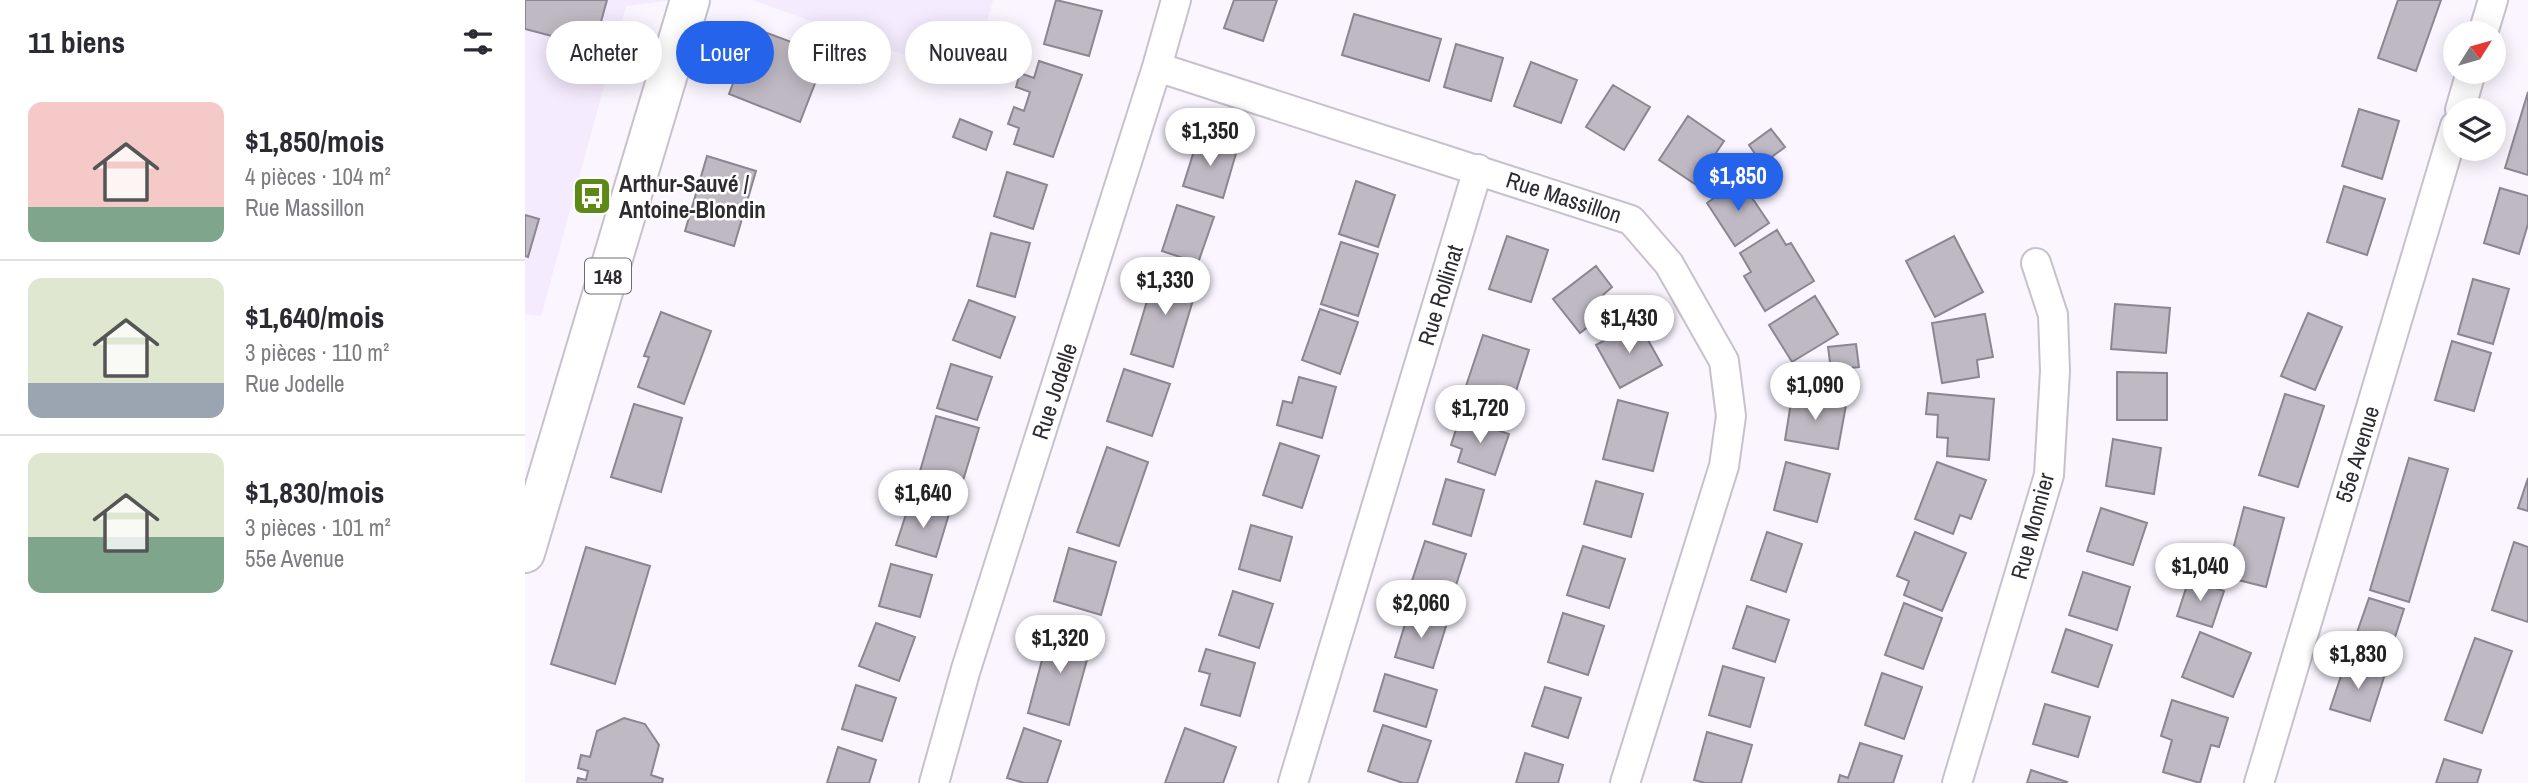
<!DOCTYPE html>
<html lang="fr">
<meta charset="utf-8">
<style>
body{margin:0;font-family:"Archivo Narrow",sans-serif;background:#f7f7f7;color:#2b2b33;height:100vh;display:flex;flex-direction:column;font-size:26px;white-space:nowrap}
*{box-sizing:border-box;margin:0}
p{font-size:23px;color:#7c7c81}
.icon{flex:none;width:38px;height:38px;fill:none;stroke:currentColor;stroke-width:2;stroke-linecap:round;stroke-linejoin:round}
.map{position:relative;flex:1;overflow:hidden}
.drawer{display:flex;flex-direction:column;background:#fff;width:525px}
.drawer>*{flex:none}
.guide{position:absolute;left:21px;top:21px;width:665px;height:63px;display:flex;gap:14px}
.needle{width:46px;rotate:53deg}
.tools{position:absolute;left:1918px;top:21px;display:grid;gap:14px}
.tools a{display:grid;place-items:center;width:63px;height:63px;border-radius:50%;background:#fff;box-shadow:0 4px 18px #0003;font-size:35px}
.price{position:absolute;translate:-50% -60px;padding:0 16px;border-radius:24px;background:#fff;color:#222;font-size:23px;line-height:46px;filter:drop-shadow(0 2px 4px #0008)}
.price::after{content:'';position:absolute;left:50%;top:42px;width:21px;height:16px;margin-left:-10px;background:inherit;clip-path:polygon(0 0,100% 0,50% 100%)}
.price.selected{background:#2563eb;color:#fff}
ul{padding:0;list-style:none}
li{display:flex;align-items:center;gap:21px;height:175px;padding:0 28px}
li+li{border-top:2px solid #e1e1e2}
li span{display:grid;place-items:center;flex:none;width:196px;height:140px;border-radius:14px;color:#555}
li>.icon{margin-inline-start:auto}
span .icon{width:84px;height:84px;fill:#fffc;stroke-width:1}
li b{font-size:30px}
h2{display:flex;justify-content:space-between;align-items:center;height:84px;padding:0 28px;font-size:30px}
.tag{padding:0 24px;border-radius:32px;background:#fff;box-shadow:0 4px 18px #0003;font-size:24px;line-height:63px}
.tag.selected{background:#2563eb;color:#fff}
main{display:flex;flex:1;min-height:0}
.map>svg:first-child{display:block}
</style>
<main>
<section class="drawer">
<h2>11 biens<svg class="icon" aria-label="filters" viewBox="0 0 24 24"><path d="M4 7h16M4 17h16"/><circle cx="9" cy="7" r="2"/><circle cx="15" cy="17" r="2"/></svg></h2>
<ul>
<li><span style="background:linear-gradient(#f6c9c9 75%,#7fa58c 0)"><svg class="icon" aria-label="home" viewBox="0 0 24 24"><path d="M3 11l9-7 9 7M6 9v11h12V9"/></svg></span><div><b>$1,850/mois</b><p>4 pièces · 104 m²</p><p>Rue Massillon</p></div></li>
<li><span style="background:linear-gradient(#dfe7d0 75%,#9aa5b1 0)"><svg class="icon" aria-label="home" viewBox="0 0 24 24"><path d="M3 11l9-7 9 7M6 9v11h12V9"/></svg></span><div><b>$1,640/mois</b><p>3 pièces · 110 m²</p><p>Rue Jodelle</p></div></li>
<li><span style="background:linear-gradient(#dfe7d0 60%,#7fa58c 0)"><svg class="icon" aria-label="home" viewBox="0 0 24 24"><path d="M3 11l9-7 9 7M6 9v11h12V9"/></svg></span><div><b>$1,830/mois</b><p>3 pièces · 101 m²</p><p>55e Avenue</p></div></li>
</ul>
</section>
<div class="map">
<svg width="2003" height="783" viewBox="0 0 2003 783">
<rect width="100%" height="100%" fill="#faf5ff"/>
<!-- built -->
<path fill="#f5ebfe" d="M0,0H148L101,6L16,316L0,314Z
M227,0H468L446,79Z"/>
<!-- building -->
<path fill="#bfb9c4" stroke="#8b8691" stroke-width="2" d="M0,0H82L69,47L0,29Z
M531,0L577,11L564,56L519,44Z
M709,0H752L738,41L699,28Z
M1873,0H1916L1891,71L1853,58Z
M829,14L916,39L904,81L817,55Z
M229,28L301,55L275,122L204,94Z
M931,44L978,58L966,101L919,87Z
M514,61L557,75L528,157L489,144L494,128L483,124L489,107L499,111L505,92L491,87L495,73L509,78Z
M1006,62L1052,80L1036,123L989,106Z
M1088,85L1125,107L1099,150L1061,127Z
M2003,92V175L1980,168Z
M1834,109L1874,121L1857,179L1817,166Z
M1163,116L1199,141L1170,184L1134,160Z
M435,119L467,132L461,150L428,137Z
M1246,129L1260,147L1237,164L1224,145Z
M673,138L712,150L698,198L658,186Z
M182,156L231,171L209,246L160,231Z
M482,172L522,185L508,229L469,216Z
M1215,180L1244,223L1210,246L1182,203Z
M831,181L870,195L853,247L814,234Z
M1819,186L1860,199L1842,255L1802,242Z
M1975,188L2003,196V224L1994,254L1959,243Z
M652,205L689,217L673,263L637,251Z
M0,215L14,219L3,257L0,256Z
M1252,230L1261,245L1266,243L1289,281L1240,311L1219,276L1226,272L1215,253Z
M466,233L505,243L490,297L452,286Z
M982,236L1023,250L1006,302L964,289Z
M1429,236L1458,292L1410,317L1381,261Z
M816,242L853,254L833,316L796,304Z
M1071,266L1087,287L1078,295L1088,307L1055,333L1028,299Z
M632,268L674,280L648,367L606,354Z
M1948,279L1984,289L1968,344L1933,334Z
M1290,296L1313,334L1267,362L1244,325Z
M444,300L490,317L475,358L428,340Z
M1590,304L1645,308L1641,353L1586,349Z
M795,309L833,322L815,374L777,360Z
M136,312L186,331L159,404L113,387L124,357L119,356Z
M1783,313L1817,327L1790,390L1756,376Z
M1460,314L1468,357L1452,360L1454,377L1417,383L1407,323Z
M1113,322L1137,365L1095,388L1071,345Z
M958,335L1004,350L986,407L939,392Z
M1927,341L1966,353L1949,411L1910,400Z
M1331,344L1334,367L1306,370L1303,347Z
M426,364L467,377L452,420L412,408Z
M599,369L645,384L627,436L582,421Z
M1592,372L1642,373V420H1592Z
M774,377L811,387L797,438L752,425L758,401L767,403Z
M1403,393L1469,399L1464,460L1422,456L1423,438L1412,437L1413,415L1401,414Z
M1760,394L1799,406L1773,487L1734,475Z
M1267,396L1321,405L1313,449L1260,440Z
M1093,400L1143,413L1128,471L1078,459Z
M109,404L157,418L136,492L86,477Z
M411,416L454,428L433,497L391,485Z
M935,417L984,434L970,475L933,462L937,449L926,445Z
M1588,439L1636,448L1629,494L1581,486Z
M755,443L794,456L777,508L738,495Z
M582,447L623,462L594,546L552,532Z
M1884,458L1923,469L1884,602L1845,590Z
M1261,462L1305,474L1292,522L1249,510Z
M1412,462L1461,480L1446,519L1435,515L1428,534L1390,519Z
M2003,478V511L1993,508Z
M921,479L959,490L946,536L908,524Z
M1071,481L1118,494L1106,537L1059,524Z
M385,502L424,514L411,557L371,545Z
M1719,507L1759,518L1741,587L1701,577Z
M1576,508L1622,523L1608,565L1562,551Z
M726,525L767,537L755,581L714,569Z
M1242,532L1277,544L1261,592L1226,580Z
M1390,532L1441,553L1417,611L1379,595L1384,581L1372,576Z
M900,541L941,554L925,604L884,590Z
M1989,542L2003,547V622L1967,610Z
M1058,546L1100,559L1084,608L1042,595Z
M61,547L125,566L90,684L26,664Z
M544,548L591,562L576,615L529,601Z
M366,564L407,575L395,617L354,606Z
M1558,572L1605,587L1592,630L1544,615Z
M1664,579L1699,591L1687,627L1652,616Z
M708,591L748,604L734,648L694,635Z
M1844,598L1879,609L1864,656L1828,644Z
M1379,603L1417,618L1398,669L1360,655Z
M1222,606L1264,620L1250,662L1208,648Z
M884,611L922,623L908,668L870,657Z
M1038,613L1079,626L1063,675L1023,662Z
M351,623L390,637L374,681L334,666Z
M526,626L568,638L544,725L503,713Z
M1541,629L1587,645L1573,687L1527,672Z
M1675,632L1726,653L1708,697L1657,677Z
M1950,638L1987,651L1957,733L1920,720Z
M681,649L730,663L715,716L676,705L685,674L674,671Z
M1821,661L1860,674L1845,721L1805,709Z
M1198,666L1239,678L1225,727L1184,715Z
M1357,673L1397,687L1379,739L1340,725Z
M860,674L912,690L901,727L849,711Z
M331,685L371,698L357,741L317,729Z
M1020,687L1056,698L1043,738L1007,726Z
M1647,700L1703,718L1694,747L1686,745L1675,783L1638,772L1647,740L1636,736Z
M1520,704L1565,717L1553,757L1508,744Z
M99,718L120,724L134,745L126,775L138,779L137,783H52L53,778L61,780L63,771L53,768L56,755L65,757L72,731Z
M858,725L906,741L892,783H878L843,771Z
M499,728L536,741L522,783H499L482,778Z
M660,728L711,747L698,783H640Z
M1182,732L1227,745L1216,783H1180L1169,780Z
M1335,743L1377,756L1368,783H1313L1315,775L1323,778Z
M313,747L351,760L344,783H302Z
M1000,753L1038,765L1033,783H991Z
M1919,759L1956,770L1952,783H1911Z
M1506,770L1542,782L1541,783H1502Z"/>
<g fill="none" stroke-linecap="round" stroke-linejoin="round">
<!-- minor casing -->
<g stroke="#c7c1cd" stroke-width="32">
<path id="minor" d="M1958,33L1968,0
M632,67L1106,220L1144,264L1199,361L1206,416L1199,466L1100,783
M1935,110L1946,72
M409,783L441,669L632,67L651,0
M768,783L953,169
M1432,783L1524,475L1530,371L1528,315L1511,263
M1734,783L1930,126"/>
</g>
<!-- primary casing -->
<g stroke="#c7c1cd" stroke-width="42">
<path id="primary" d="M0,553L165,0"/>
</g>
<!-- minor -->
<use href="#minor" stroke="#fff" stroke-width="28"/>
<!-- primary -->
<use href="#primary" stroke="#fff" stroke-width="38"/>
</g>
<!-- icons -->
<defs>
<g id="bus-square" transform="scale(2.0125)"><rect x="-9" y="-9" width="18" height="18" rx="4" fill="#5f8915" stroke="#fff"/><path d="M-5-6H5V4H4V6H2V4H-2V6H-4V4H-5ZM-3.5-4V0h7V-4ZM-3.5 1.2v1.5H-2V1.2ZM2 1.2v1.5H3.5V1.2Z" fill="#fff"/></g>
</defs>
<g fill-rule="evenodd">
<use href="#bus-square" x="67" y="196"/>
</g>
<g text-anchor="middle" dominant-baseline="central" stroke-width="5" stroke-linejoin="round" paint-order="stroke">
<!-- shield labels -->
<rect fill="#fff" stroke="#6d6b6f" stroke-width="2" x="60" y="258.5" width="46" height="35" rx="5"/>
<g font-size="21" font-weight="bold" fill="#2f2c31">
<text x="83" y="276">148</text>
</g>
<!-- poi labels -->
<g font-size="23" font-weight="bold" fill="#2f2c31" stroke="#fff" text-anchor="start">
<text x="94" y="183">Arthur-Sauvé /<tspan x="94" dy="26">Antoine-Blondin</tspan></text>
</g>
<!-- street labels -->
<g font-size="23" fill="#2f2c31" stroke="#fff">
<text transform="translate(1039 197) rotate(18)">Rue Massillon</text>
<text transform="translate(915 295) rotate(-73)">Rue Rollinat</text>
<text transform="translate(529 391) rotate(-72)">Rue Jodelle</text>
<text transform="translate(1832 454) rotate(-73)">55e Avenue</text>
<text transform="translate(1507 526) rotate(-75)">Rue Monnier</text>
</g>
</g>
</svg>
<div class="tools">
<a><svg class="needle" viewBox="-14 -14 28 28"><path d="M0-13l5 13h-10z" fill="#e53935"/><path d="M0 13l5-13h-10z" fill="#7c7c81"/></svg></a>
<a><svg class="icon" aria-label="layers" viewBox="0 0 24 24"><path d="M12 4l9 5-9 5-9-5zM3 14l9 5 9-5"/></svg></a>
</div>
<b class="price" style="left:685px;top:168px">$1,350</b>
<b class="price selected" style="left:1213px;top:213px">$1,850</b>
<b class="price" style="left:640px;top:317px">$1,330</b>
<b class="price" style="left:1104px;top:355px">$1,430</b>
<b class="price" style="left:1290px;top:422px">$1,090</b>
<b class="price" style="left:955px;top:445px">$1,720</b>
<b class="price" style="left:398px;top:530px">$1,640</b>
<b class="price" style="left:1675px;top:603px">$1,040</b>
<b class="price" style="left:896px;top:640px">$2,060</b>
<b class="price" style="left:535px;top:675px">$1,320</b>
<b class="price" style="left:1833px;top:691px">$1,830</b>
<div class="guide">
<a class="tag">Acheter</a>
<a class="tag selected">Louer</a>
<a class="tag">Filtres</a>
<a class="tag">Nouveau</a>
</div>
</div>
</main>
